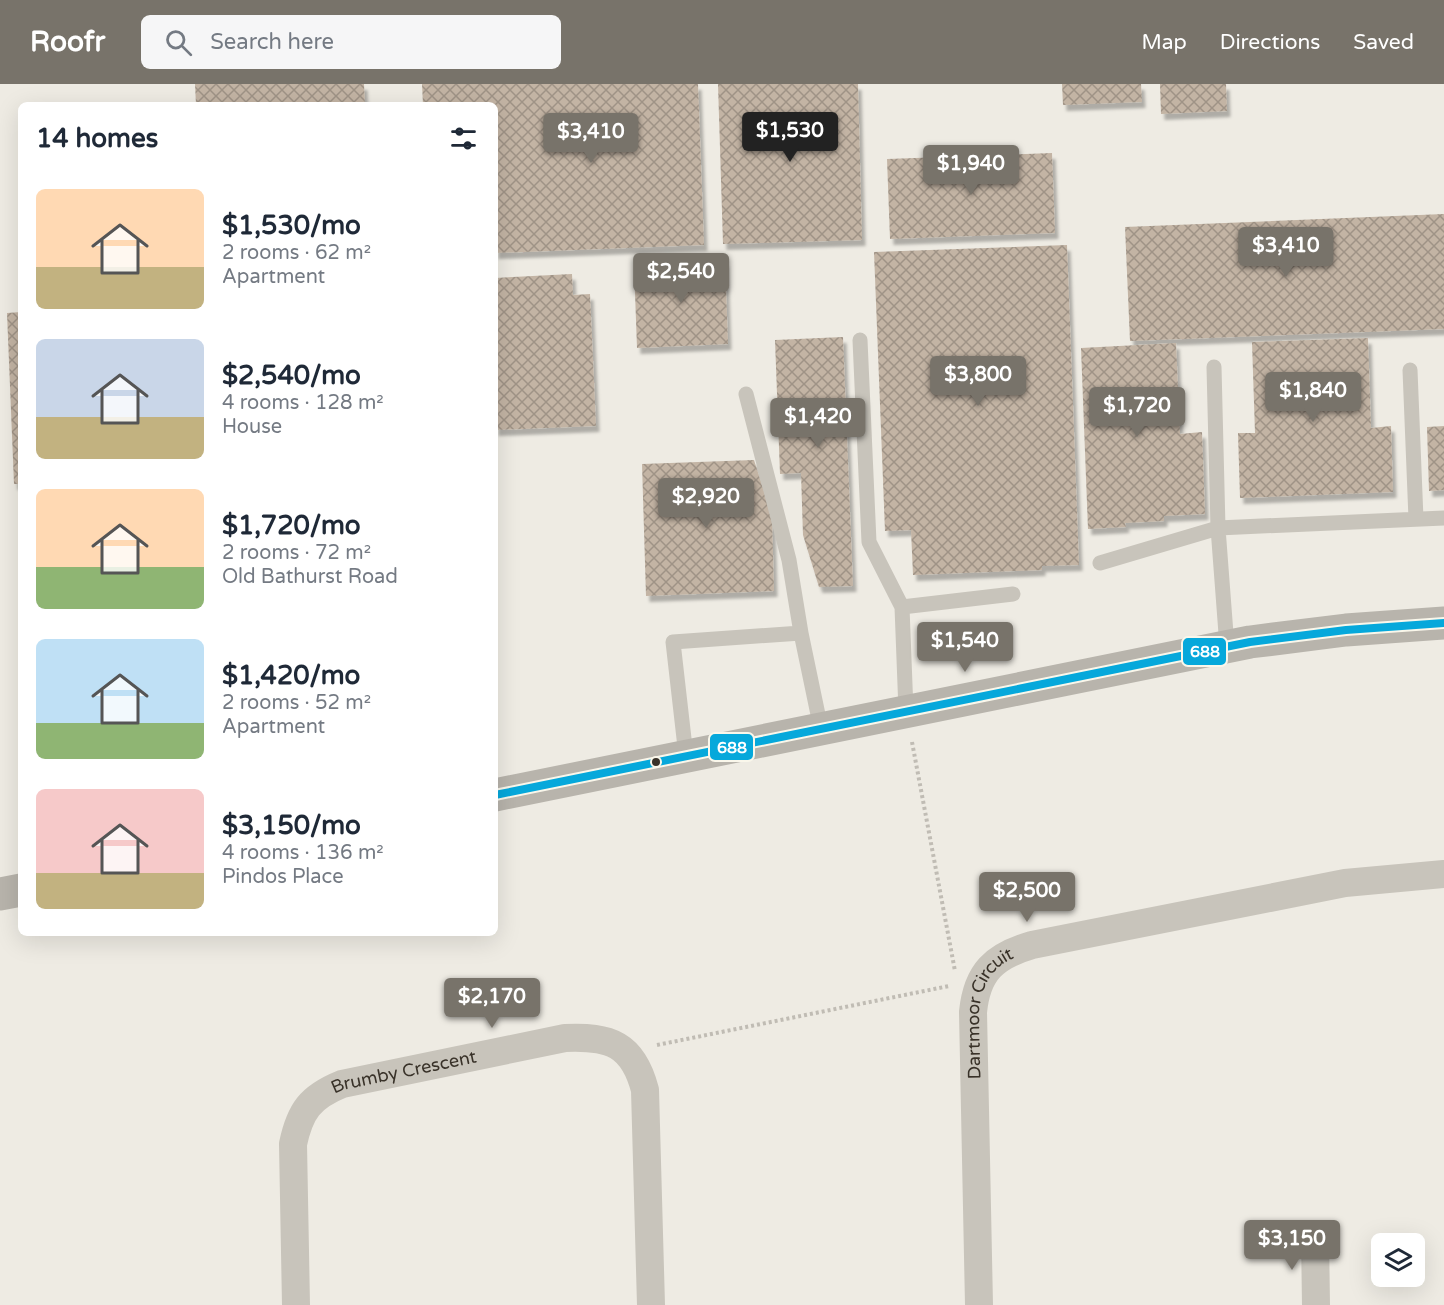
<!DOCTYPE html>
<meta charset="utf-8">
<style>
body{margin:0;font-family:"Varela Round",sans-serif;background:#f6f6f7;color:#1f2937;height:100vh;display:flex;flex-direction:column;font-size:22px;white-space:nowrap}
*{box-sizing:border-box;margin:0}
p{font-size:20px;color:#747a83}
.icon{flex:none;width:33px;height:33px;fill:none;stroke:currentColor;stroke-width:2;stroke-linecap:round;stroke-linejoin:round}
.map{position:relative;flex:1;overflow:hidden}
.sheet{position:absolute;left:18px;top:18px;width:480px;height:834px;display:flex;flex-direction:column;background:#fff;border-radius:9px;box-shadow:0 6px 24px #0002}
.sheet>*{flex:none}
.controls{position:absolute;left:1371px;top:1149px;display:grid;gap:12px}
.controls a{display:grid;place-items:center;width:54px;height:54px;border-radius:9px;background:#fff;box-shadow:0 6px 24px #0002;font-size:30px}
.price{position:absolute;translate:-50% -51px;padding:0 14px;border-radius:6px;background:#78736a;color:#fff;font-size:20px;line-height:39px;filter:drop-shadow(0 2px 3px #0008)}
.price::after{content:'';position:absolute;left:50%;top:36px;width:18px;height:14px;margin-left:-9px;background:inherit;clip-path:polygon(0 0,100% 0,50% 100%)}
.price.on{background:#222;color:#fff}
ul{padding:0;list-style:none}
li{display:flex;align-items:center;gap:18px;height:150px;padding:0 18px}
li span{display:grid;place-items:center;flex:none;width:168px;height:120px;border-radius:9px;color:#555}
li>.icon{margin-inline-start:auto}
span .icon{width:72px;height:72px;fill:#fffc;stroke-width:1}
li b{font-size:26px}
h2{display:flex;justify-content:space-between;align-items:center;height:72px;padding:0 18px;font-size:26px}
header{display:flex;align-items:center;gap:36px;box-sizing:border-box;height:84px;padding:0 30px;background:#78736a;color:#fff}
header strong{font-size:28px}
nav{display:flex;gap:33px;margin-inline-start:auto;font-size:21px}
.search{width:420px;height:54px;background:#f6f6f7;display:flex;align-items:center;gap:15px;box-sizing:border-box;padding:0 21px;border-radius:9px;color:#747a83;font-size:22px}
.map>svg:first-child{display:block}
</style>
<header>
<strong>Roofr</strong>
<div class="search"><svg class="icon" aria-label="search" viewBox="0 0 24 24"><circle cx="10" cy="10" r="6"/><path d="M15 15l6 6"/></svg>Search here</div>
<nav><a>Map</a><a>Directions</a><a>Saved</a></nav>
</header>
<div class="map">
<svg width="1444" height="1221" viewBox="0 0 1444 1221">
<defs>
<pattern id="building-cross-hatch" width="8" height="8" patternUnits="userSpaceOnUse" patternTransform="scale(1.5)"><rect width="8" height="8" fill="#c3b4a4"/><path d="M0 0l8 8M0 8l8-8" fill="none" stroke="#9f9386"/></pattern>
<filter id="shadow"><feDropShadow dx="3.5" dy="6" stdDeviation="1.5" flood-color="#0004"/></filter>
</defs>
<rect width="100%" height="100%" fill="#eeebe3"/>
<!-- building -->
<path fill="url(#building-cross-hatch)" filter="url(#shadow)" d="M195,0H364L365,21H196Z
M422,0H698L704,161L495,169V21H423Z
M718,0H858L862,156L723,160Z
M1062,0H1141L1142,18L1063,21Z
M1160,0H1226L1227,27L1161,30Z
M1052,69L1055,149L890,155L887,75Z
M1444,130V245L1130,257L1125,143Z
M1067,161L1079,481L1042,482V486L913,491L911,446L885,447L874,168Z
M725,177L728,260L637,264L634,181Z
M572,190L573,211L590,210L596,342L495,346V194Z
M21,228V400H14L7,229Z
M843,253L853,502L819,503L803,451L801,389L780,390L775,256Z
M1368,254L1371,344L1391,342L1393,408L1240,414L1238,349H1255L1252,258Z
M1176,259L1180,350L1202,348L1205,430L1164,432V437L1125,439L1126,443L1088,445L1081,264Z
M1444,342V406L1429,407L1427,343Z
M754,376L772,433L774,507L646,512L642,380Z"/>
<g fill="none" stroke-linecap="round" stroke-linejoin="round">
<!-- path -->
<path stroke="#c0bcb4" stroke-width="4" stroke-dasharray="3 3" stroke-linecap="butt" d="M912,658L955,887
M657,961L949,902"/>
<!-- service -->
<path stroke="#c8c4bb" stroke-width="15" d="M860,256L869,458L902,523
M1214,283L1218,444L1227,563
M1410,286L1416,435
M746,310L789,476L801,549
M1100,479L1218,444L1444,434
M906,627L902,523L1013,510
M686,672L673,558L801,549L821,645"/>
<!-- minor -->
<g stroke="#c8c4bb" stroke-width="28">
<path d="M1315,1152L1316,1221"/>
<path id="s1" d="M296,1221L293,1060C300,1027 310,1013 342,1000L565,954C610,952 633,960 645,1006L651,1221"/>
<path id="s2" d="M979,1221L973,928C977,888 994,872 1032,861L1345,799L1444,790"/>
</g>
<!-- secondary -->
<path stroke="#b8b4ac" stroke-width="33" d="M495,711L1250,558L1346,546L1444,539
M0,810L21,806"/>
<!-- bus-1 casing -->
<g stroke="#faf7eb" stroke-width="12">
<path id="bus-1" d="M495,711L1250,558L1346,546L1444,539"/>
</g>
<!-- bus-1 -->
<use href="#bus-1" stroke="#06a8db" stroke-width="8"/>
</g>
<!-- markers -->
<circle fill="#393229" stroke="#faf7eb" stroke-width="2" cx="656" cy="678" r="5"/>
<g text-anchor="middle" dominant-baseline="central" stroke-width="6" stroke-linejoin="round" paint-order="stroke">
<!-- street labels -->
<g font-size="18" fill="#393229" stroke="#faf7eb">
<text stroke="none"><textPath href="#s2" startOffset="297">Dartmoor Circuit</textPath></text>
<text stroke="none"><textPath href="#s1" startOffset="306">Brumby Crescent</textPath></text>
</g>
</g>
<g stroke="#faf7eb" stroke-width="2">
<rect x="1182" y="553" width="45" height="29" rx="6" fill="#06a8db"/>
<rect x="709" y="649" width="45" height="28" rx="6" fill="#06a8db"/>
</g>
<g font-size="16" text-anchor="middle" font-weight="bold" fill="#fff">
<text x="1205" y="573">688</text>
<text x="732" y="669">688</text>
</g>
</svg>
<div class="controls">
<a><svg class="icon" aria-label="layers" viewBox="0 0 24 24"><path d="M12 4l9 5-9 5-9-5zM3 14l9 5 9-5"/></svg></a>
</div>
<b class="price on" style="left:790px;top:79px">$1,530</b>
<b class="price" style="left:591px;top:80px">$3,410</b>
<b class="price" style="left:971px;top:112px">$1,940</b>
<b class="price" style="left:1286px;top:194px">$3,410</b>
<b class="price" style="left:681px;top:220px">$2,540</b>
<b class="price" style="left:978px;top:323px">$3,800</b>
<b class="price" style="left:1313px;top:339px">$1,840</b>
<b class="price" style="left:1137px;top:354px">$1,720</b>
<b class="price" style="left:818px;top:365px">$1,420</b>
<b class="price" style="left:706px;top:445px">$2,920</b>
<b class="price" style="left:965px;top:589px">$1,540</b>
<b class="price" style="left:1027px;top:839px">$2,500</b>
<b class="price" style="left:492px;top:945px">$2,170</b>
<b class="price" style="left:1292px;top:1187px">$3,150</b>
<section class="sheet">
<h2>14 homes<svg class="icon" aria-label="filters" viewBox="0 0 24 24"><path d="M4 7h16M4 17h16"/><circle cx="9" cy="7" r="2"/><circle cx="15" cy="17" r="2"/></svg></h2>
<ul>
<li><span style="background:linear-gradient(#ffd9b3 65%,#c2b280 0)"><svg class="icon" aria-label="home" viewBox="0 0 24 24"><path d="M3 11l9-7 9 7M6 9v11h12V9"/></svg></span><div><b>$1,530/mo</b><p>2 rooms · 62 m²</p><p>Apartment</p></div></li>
<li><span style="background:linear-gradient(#c9d6e8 65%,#c2b280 0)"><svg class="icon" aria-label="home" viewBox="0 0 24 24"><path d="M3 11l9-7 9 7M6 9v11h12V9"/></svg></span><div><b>$2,540/mo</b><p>4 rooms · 128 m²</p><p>House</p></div></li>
<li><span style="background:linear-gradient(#ffd9b3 65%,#8fb573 0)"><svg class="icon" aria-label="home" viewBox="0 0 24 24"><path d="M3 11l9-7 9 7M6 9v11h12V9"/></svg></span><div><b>$1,720/mo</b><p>2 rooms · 72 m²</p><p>Old Bathurst Road</p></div></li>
<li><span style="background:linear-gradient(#bfe0f5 70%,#8fb573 0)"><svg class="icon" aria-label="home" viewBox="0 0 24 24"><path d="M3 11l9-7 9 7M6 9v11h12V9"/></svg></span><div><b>$1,420/mo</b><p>2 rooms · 52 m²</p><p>Apartment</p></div></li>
<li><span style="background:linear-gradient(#f6c9c9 70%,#c2b280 0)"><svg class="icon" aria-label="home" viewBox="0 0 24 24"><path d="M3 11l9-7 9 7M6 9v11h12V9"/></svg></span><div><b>$3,150/mo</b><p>4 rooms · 136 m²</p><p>Pindos Place</p></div></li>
</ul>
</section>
</div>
